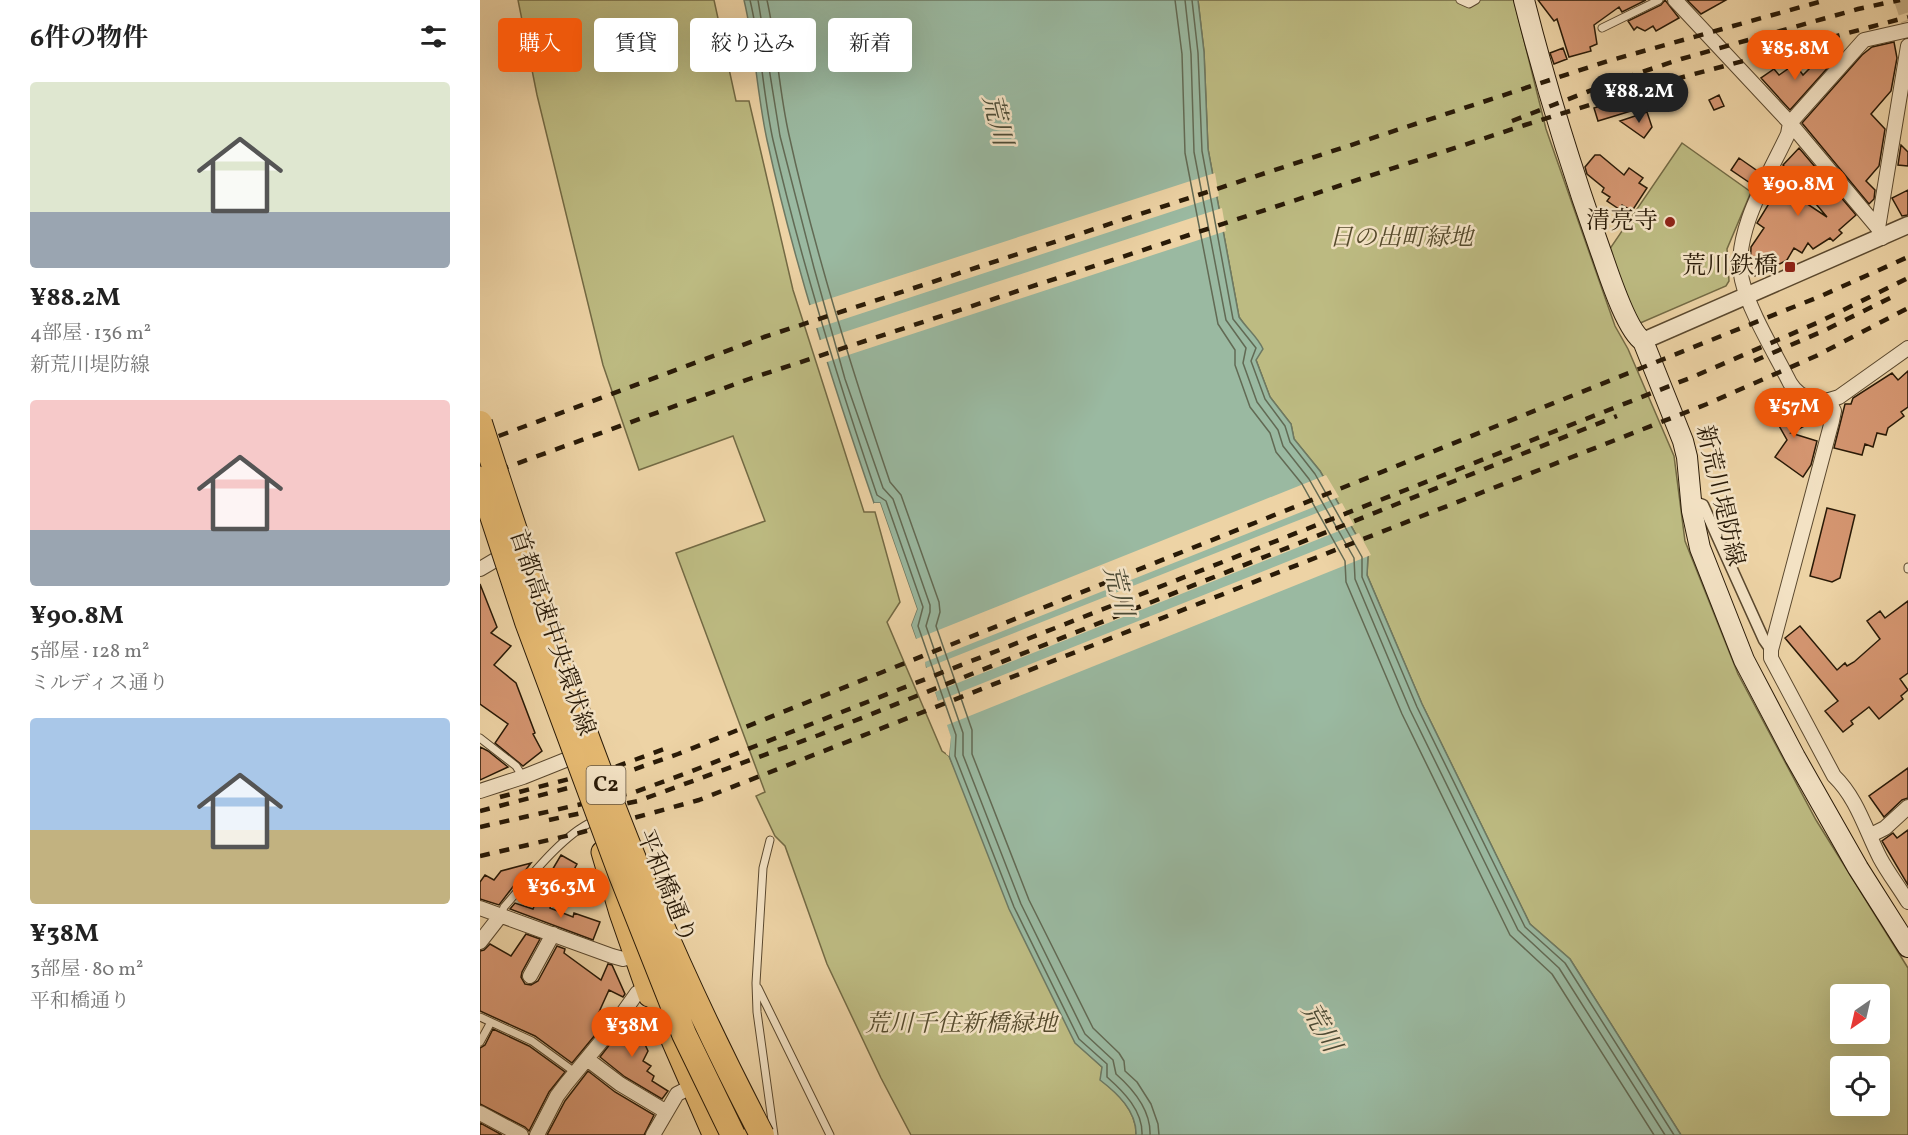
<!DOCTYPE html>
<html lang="ja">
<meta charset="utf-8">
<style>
body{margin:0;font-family:Vollkorn,"Noto Serif JP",serif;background:#f2f2f2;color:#222;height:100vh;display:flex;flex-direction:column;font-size:22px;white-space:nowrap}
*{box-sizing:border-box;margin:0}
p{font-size:20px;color:#767676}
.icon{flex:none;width:33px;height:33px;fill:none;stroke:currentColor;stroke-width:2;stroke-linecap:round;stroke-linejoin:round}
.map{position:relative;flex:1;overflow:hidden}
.sheet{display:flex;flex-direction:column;background:#fff;width:480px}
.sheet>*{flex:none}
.top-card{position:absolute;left:18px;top:18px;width:570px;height:54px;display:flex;gap:12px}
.needle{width:39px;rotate:214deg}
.tools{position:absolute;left:1350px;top:984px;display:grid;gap:12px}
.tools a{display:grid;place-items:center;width:60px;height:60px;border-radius:6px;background:#fff;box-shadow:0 6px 24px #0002;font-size:30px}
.price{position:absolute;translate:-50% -51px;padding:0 14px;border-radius:21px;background:#ea580c;color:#fff;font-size:20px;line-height:39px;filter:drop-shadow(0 2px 3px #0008)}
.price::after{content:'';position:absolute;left:50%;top:36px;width:18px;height:14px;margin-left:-9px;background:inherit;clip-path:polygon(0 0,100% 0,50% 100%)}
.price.on{background:#222;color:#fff}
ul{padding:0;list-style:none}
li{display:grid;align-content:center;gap:12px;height:318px;padding:0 30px}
li span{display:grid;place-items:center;height:186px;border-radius:6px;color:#555}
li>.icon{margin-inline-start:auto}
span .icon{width:108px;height:108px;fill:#fffc;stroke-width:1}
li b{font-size:26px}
h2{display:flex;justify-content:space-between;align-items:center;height:72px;padding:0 30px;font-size:26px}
.chip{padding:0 21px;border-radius:6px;background:#fff;box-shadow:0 6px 24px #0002;font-size:21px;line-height:54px}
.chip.on{background:#ea580c;color:#fff}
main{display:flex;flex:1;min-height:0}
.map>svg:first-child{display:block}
</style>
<main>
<section class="sheet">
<h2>6件の物件<svg class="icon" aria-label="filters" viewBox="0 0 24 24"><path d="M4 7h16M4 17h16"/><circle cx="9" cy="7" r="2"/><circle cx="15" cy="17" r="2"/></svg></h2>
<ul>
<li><span style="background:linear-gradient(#dfe7d0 70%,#9aa5b1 0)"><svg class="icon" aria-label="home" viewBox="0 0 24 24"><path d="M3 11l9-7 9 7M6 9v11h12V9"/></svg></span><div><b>¥88.2M</b><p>4部屋 · 136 m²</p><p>新荒川堤防線</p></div></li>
<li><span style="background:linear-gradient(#f6c9c9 70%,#9aa5b1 0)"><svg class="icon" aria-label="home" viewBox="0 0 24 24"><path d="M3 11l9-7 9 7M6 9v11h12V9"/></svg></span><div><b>¥90.8M</b><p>5部屋 · 128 m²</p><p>ミルディス通り</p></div></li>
<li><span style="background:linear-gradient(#a9c7e8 60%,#c2b280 0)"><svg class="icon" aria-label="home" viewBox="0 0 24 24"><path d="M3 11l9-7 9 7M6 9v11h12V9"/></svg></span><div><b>¥38M</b><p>3部屋 · 80 m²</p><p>平和橋通り</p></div></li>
</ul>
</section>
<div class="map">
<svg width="1428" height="1135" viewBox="0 0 1428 1135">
<rect width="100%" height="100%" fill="#edd3a5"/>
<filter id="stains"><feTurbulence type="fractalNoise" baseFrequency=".00333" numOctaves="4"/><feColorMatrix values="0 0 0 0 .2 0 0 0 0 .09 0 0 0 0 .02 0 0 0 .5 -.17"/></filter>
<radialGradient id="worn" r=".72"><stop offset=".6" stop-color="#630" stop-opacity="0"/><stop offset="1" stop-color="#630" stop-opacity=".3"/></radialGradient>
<!-- green -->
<path fill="#bdbb82" stroke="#736a44" stroke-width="1.5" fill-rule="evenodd" d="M38,0H234L256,101H269L313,290L384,512H395L420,602L407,622L462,751L469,756L595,1042L622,1067L621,1080C637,1093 657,1111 656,1135H431L401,1078L347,964L305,846L295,836L276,796L285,792L196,553L285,521L253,436L159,470L123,365L57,95Z
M718,0H1034L1066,129L1135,326L1148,349L1194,456L1205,541L1258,674L1336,820L1428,968V1135H1201L1090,959L1050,924L942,704L887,575L888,556L840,471L814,439L811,424L790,397L776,360L772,335L759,317L728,149L724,52ZM1360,994H1400V1034H1360ZM1360,1066H1400V1106H1360Z
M1202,143L1271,192L1247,249L1249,281L1246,286L1158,324L1129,250Z"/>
<!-- water -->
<path fill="#9ab9a1" stroke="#6d7963" stroke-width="1.5" d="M264,0H718L724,52L728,149L759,317C767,329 778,337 783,349L776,360L790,397L811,424L814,439L840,471L888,556L887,575L942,704L1050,924L1090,959L1201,1135H656C657,1111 637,1093 620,1080L622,1067L595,1043L529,909L469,756L470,737L431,625L437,609L400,503H394C353,384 314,263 287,140C277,94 275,46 264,0Z"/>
<!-- pier -->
<path fill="#edd3a5" d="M735,173L739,196L334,329L327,306Z
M742,208L746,231L344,363L337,341Z
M846,475L859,497L445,662L446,668L862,503L874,525L455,692L458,701L879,533L891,555L467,725L471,737L469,756L466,754L467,737L428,626L434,609L398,506H394V503H400L437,609L431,625L436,639Z"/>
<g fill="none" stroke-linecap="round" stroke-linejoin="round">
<!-- shore -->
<path stroke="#626a54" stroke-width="1.5" d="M270,0C281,46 283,94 293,140C321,260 357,378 397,495L406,501L443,607L438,626L476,735L475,756L534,907L599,1039L627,1064V1077C644,1092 663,1111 662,1135
M278,0L300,136L334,268L365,379L403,488L413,499L450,605V612L446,626L483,733V755L541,904L605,1034L633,1060L636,1074C653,1089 671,1111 670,1135
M287,0C297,45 299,91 309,135C335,253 371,368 410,482L421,495L459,602L460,612L456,626L492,730V754L549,900L613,1028L639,1053L644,1061L645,1071L657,1082L671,1104L678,1124L679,1135
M695,0L702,54L705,153L738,324L755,350V365L770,407L790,433L796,452L822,484L865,561L866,582L922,714L1030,935L1072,974L1174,1135
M705,0L711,54L714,152L746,320L766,348L763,363L777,402L798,430L803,446L829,479L874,558L875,579L930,710L1038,930L1079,968L1185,1135
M712,0L718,53L722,151L753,319L776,348L771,361L785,399L805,426L810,442L835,474L882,557V577L937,707L1045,927L1085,963L1194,1135"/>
</g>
<!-- building -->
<path fill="#d59671" stroke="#291a07" stroke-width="1.5" d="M1058,0H1166L1142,12L1139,7L1114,25L1117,44L1110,47L1111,51L1089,57L1077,19L1074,21Z
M1185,0L1199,18L1176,31L1173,26L1165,31L1157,27L1154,30L1148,21L1181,5Z
M1207,0H1246L1221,14Z
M1414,42L1417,58L1411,91L1391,114L1405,129L1399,166L1386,181L1395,190L1394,199L1389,204L1322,123L1382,55L1392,47Z
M1083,48L1087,59L1074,64L1070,53Z
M1344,54L1352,63L1310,110L1281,78L1294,69L1299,75L1315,64L1323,75Z
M1239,95L1244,106L1234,110L1229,100Z
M1147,98L1151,111L1118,121L1114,108Z
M1167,112L1172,127L1164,138L1140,121Z
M1421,145L1428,152V166L1418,165Z
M1319,148L1376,215L1359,230L1362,233L1353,241L1350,238L1333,249L1328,243L1322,253L1314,248L1307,260L1292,268L1288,265L1283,272L1275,276L1270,273L1271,247L1284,228L1277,223L1290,202L1286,199L1294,182L1347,217L1303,165Z
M1115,155H1120L1144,175L1149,168L1163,178L1159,183L1167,188L1152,211L1142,205L1139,209L1127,201L1130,197L1122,192L1124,188L1107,174L1105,167Z
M1259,158L1279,172L1273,185L1251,170Z
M1428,190V215L1422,216L1412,198Z
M1428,371V407L1421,412L1424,416L1408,428L1406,435L1397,433L1393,447L1385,444L1382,455L1354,448L1365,404H1371L1373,398L1412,373L1418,380Z
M1306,399L1315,417L1324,413L1330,423L1311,433L1337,441L1331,465L1323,477L1295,457L1307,440L1289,408Z
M1347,508L1375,515L1360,578L1352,582L1330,576Z
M0,584L17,627L11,633L31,646L14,665L36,683L55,733L53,734L62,751L43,766L15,743L28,724L0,704Z
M1428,601V673L1420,679L1428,690L1421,696L1423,699L1399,719L1389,707L1371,721L1373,724L1363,732L1345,711L1358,701L1305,638L1320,626L1357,670L1365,663L1367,666L1374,662L1400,639L1387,621L1400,611L1405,618Z
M0,747L8,751L28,767L0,780Z
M1428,768V798L1422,800L1404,817L1389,796Z
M1428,830V885L1402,841L1413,833L1417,838Z
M81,855L97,864L86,884H81L68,877Z
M51,863L19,905L0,899V882L5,875L14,880L21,871Z
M62,902L71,905L70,908L93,917L94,913L120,922L113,940L30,909L35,903L53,909L55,904L59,906Z
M46,934L60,939L42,972L41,977L45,984L51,985L58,981L77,946L85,949L84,953L121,980L128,964L132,965L145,994L143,997L129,990L114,1023L120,1029L92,1063L55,1036L0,1011V951L4,950L10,944L31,956Z
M151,1017L157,1022L156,1024L159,1027L158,1029L168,1051L163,1061L171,1066L167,1071L174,1076L172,1081L188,1091L182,1099L145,1077L120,1057Z
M13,1029L49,1046L85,1072L69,1092L49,1131L45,1127L0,1104V1048L5,1045Z
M108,1071L135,1092L174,1115L164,1135H67L85,1101Z
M0,1123L22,1135H0Z"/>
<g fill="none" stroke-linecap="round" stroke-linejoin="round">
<!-- minor-tunnel -->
<path stroke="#c6ae85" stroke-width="14" stroke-dasharray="14 7" stroke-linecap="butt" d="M1421,0L1428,21"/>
<!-- service casing -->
<g stroke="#5a482e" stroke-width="9">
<path id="service" d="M980,0L989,4L996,0
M1122,28L1179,0
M1428,567V569
M0,738L36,766L43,777
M290,840L283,868L276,983L277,1012L294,1135
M21,915L24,907C46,882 82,835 112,822
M278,988L350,1135
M0,1017L52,1041L96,1073
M0,1042L11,1022"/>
</g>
<!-- pedestrian casing -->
<g stroke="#5a482e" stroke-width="13">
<path id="pedestrian" d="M1212,501L1223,505L1284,640L1291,650"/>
</g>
<!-- minor casing -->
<g stroke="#5a482e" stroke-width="16">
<path id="minor" d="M1195,0L1310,123L1398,228L1402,238
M1428,30L1384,40L1310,123L1308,134C1290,173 1251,235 1262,280C1269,311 1295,353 1310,383C1321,401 1341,404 1359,397L1428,348
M1398,228L1428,46
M1349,401L1354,411L1352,421L1291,650V658L1354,776C1377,798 1386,831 1400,858C1408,873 1419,887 1428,902
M0,569L17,559
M0,791L43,777L88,759
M1391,835L1405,828L1428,807
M0,908L132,956L143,959L155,956
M0,942L21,915
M50,976L73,934
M107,1059L140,1084L185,1111
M0,1113L41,1135
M57,1135L77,1096L86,1084L133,1027L157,993L167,989
M173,1135L197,1094L207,1089"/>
</g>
<!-- tertiary casing -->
<g stroke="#5a482e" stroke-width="19">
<path id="tertiary" d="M1163,341L1428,225"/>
</g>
<!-- secondary casing -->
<g stroke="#291a07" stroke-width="22">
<path id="secondary" d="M1044,0C1066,87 1092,171 1122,255C1129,275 1147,331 1163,341L1203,441L1207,457L1212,511L1220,548L1264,660L1315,757L1378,868L1428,947"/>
</g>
<!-- primary casing -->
<g stroke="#291a07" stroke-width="23">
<path id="primary" d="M122,852L140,913L169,996
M244,1086L268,1135"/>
</g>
<!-- motorway casing -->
<g stroke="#291a07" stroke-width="26">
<path id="motorway" d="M169,977L190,1032L235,1135"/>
</g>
<!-- service -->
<use href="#service" stroke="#f3e2c4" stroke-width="7"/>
<!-- pedestrian -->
<use href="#pedestrian" stroke="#f3e2c4" stroke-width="10"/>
<!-- minor -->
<use href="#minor" stroke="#f3e2c4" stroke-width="14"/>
<!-- tertiary -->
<use href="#tertiary" stroke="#f3e2c4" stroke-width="16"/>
<!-- secondary -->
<use href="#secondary" stroke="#f3e2c4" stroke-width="20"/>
<!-- primary -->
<use href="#primary" stroke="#e6ba72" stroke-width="21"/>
<!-- motorway -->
<use href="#motorway" stroke="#e6ba72" stroke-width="24"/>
<!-- rail -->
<path stroke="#291a07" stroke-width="4.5" stroke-dasharray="10 10" stroke-linecap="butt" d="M1032,121L1135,81L1201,59L1378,9L1420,0
M1274,361L1343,331L1412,297
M0,443L284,337L1128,61L1346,0
M0,477L272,378L1045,125L1177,84L1428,17
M20,797L135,767L187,748
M0,811L138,775L198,754L1341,296L1428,257
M69,820L158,801L339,735L1137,416
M0,827L155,792L207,773L1215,376L1339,322L1428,278
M0,856L99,833L219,800L1227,404L1336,356L1428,308"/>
<!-- motorway-bridge casing -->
<g stroke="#291a07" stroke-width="26" stroke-linecap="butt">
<path id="motorway-bridge" d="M0,423C52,585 107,748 173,905C206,983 243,1060 282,1135
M0,479L47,622L141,875L204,1034L253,1135"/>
</g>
<!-- motorway-bridge -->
<use href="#motorway-bridge" stroke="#e6ba72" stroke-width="24"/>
</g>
<!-- markers -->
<g fill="#8f2418" stroke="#f3e2c4" stroke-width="2">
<circle cx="1190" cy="222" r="6"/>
<rect x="1304" y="261" width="12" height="12" rx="3"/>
</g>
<g text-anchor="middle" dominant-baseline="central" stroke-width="5" stroke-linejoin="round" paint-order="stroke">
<!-- shield labels -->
<rect fill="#f3e2c4" stroke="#665640" stroke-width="1.5" x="106.5" y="766" width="39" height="38" rx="4.5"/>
<g font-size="22" font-weight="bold" fill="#291a07">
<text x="126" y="785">C2</text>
</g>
<!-- poi labels -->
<g font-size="24" fill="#291a07" stroke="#f3e2c4" text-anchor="end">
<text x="1178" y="222">清亮寺</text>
<text x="1298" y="267">荒川鉄橋</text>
</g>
<!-- park labels -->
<g font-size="24" font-style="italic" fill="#554a2c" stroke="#f3e2c4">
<text x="921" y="239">日の出町緑地</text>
<text x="481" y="1025">荒川千住新橋緑地</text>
</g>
<!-- street labels -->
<g font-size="24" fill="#291a07" stroke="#f3e2c4">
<text transform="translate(1239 496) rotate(77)">新荒川堤防線</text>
<text transform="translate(71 633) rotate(71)">首都高速中央環状線</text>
<text transform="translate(185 887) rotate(68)">平和橋通り</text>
</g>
<!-- water labels -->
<g font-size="26" font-style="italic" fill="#4b4a35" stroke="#f3e2c4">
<text transform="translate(516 120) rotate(76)">荒川</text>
<text transform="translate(637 591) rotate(76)">荒川</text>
<text transform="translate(840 1028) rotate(60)">荒川</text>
</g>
</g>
<rect width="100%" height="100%" filter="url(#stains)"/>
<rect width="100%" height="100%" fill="url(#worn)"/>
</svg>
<div class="tools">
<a><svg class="needle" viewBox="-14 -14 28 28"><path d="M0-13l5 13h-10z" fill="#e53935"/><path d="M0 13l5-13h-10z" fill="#767676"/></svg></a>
<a><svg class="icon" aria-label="locate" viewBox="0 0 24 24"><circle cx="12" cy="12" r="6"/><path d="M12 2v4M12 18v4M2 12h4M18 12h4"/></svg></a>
</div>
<b class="price" style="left:1315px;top:81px">¥85.8M</b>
<b class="price on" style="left:1159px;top:124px">¥88.2M</b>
<b class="price" style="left:1318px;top:217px">¥90.8M</b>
<b class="price" style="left:1314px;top:439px">¥57M</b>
<b class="price" style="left:81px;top:919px">¥36.3M</b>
<b class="price" style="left:152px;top:1058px">¥38M</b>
<div class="top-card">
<a class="chip on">購入</a>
<a class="chip">賃貸</a>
<a class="chip">絞り込み</a>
<a class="chip">新着</a>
</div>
</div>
</main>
